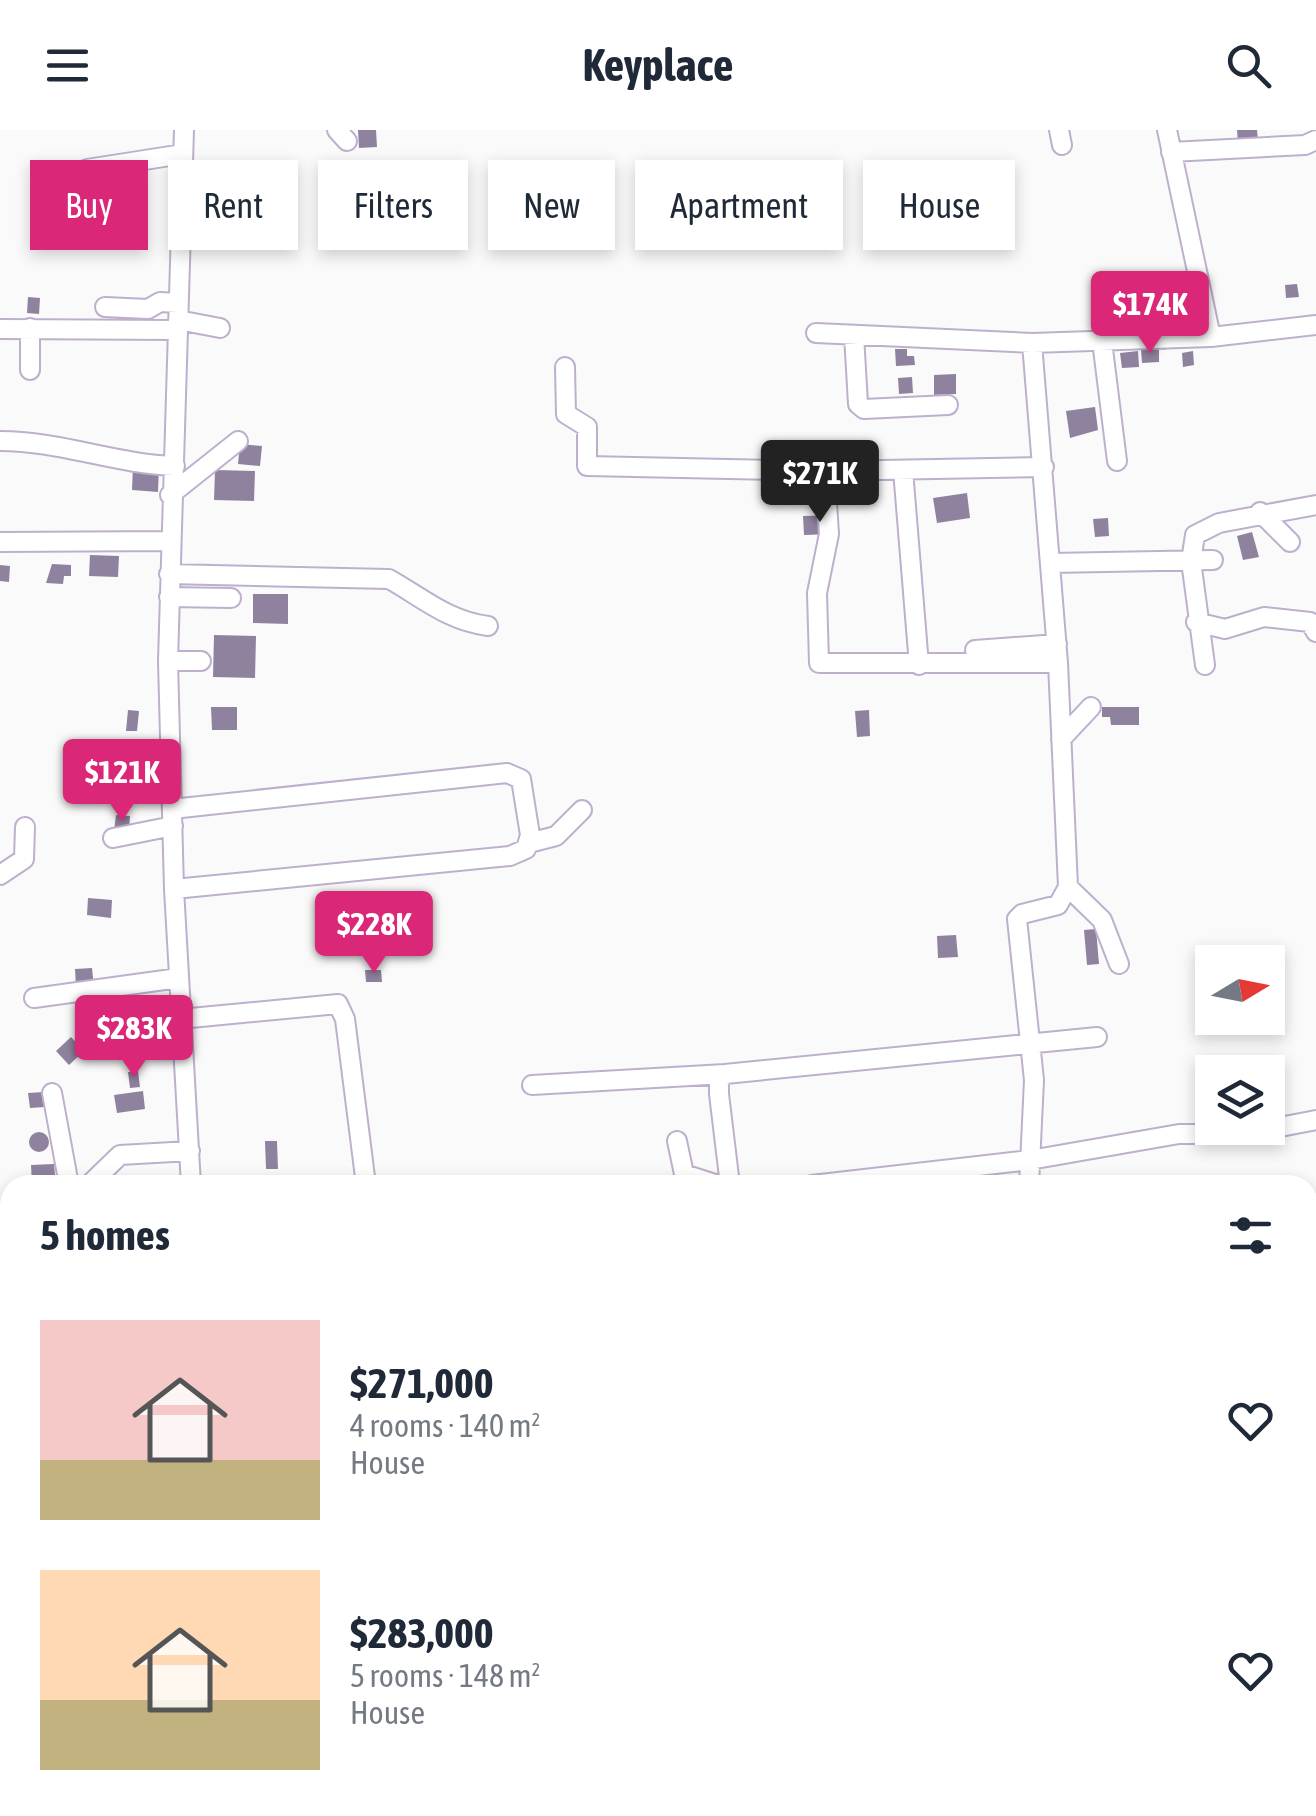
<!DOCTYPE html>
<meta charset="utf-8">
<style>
body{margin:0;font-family:"Asap Condensed",sans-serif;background:#f2f2f3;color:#1f2937;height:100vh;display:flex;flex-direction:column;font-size:38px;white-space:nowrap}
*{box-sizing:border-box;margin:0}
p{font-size:32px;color:#747a83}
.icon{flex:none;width:55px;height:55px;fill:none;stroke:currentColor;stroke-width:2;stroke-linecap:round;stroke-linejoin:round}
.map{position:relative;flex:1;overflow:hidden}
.drawer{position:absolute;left:0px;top:1045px;width:1318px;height:642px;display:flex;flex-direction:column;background:#fff;border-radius:30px 30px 0 0;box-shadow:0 5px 15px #0003}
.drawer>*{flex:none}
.top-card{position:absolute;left:30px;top:30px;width:1258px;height:90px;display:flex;gap:20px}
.needle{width:65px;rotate:80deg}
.buttons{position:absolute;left:1195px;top:815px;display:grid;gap:20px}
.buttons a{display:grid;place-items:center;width:90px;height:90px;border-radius:0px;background:#fff;box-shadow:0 5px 15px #0003;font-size:50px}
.price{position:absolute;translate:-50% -85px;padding:0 22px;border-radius:10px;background:#db2777;color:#fff;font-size:32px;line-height:65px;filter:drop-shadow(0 2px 5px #0008)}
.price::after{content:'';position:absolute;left:50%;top:60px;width:30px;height:22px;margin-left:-15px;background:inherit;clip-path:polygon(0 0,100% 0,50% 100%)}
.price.on{background:#222;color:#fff}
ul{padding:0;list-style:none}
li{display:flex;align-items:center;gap:30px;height:250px;padding:0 40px}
li span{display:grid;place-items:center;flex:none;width:280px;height:200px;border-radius:0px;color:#555}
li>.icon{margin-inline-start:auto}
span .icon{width:120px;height:120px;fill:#fffc;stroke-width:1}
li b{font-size:42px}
h2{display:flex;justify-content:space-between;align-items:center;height:120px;padding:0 40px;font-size:42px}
.pill{padding:0 35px;border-radius:0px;background:#fff;box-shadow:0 5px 15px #0003;font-size:35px;line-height:90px}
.pill.on{background:#db2777;color:#fff}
header{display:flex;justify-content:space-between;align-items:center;height:130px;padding:0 40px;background:#fff;font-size:45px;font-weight:700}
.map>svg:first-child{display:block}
</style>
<header><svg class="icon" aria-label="menu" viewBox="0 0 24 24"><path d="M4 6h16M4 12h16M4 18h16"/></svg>Keyplace<svg class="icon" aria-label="search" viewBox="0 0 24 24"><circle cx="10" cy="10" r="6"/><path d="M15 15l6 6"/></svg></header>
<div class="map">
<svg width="1316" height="1686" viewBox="0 0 1316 1686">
<rect width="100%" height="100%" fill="#fafafa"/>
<!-- building -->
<path fill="#8f829e" d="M358,0H376L377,17L359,18Z
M1237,0H1257L1258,11L1238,13Z
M55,37L57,61L37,63L36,39Z
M74,75H96V89H74Z
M1194,151V168L1163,169L1154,165L1153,152Z
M1297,154L1299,167L1286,168L1285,155Z
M28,167L40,168L39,184L27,183Z
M1195,175L1201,197L1181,200L1178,186L1188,184L1187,177Z
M895,219H907V226H914L915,235L896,236Z
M1159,219V232L1142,233L1141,220Z
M1138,221L1139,237L1122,238L1120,223Z
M1193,221L1194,235L1183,237L1182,223Z
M956,244V264L934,265V245Z
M912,247L913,263L899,264L898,248Z
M1095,277L1098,300L1070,308L1066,281Z
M240,314L262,316L260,336L238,334Z
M133,336L159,337L158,362L132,360Z
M215,340L255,341L254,371L214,370Z
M806,355H825V374H807Z
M967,363L970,388L937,393L933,368Z
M836,385V404L804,405L803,386Z
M1108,388L1109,406L1095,407L1093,389Z
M1252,402L1259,427L1243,430L1237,406Z
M90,425L119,426L118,447L89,446Z
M52,434L71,435V446H64L63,454L46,453Z
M0,435L10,436L9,452L0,451Z
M253,464H288V494L253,493Z
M214,505L256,506L255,548L213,547Z
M211,577H237V600H212Z
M1102,577H1139V595H1111L1110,587H1102Z
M128,580L139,581L137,601H126Z
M869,580L870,606L857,607L855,581Z
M123,611L150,615L147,636L120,632Z
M96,647L112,649L111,659L95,657Z
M116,685L130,686L129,702L114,701Z
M88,768L112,770L111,788L87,785Z
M1096,799L1099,834L1087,835L1084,800Z
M956,805L958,827L938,828L937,806Z
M92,838L94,857L76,858L75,839Z
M365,840H381L382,852H366Z
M71,907L84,921L69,935L56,921Z
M138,941L140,957L130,958L128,942Z
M143,961L145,979L117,983L114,965Z
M43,962L44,977L30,978L28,963Z
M29 1012a10 10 0 1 1 20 0a10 10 0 1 1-20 0Z
M265,1011H277L278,1039H266Z
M54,1034L56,1055H32L31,1035Z
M237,1045H261V1055H237Z
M10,1524V1541L0,1543V1525Z"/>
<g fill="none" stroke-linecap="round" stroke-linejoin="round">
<!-- minor casing -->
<g stroke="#beb0cd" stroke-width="22">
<path id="minor" d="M184,0L168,531L174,759L191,1055
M337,0L347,11
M1059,0L1062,15
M1171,22L1305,15L1316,10
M52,74L73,46L87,39L183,24
M1160,170L1163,209
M105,177L148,179L160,172L178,173
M178,190L220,198
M0,199L176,200
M816,203L1032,213
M854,205L858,274L864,279L948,275
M1211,207L1316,195
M1102,211L1117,331
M565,237L566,284L587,297V336L825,341L1044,337
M30,240V198
M0,311C60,311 115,334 175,336
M903,340L919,535
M825,341L829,404L817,463L819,533H1058
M170,365L238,311
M1260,382L1290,412
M0,412L170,411
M1051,433L1213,430
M169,444L389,449C423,468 448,491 488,496
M169,467L231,468
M1196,492L1225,499L1264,487L1310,492L1316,502
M975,520L1057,514
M168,531H201
M1205,535L1191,431L1195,405L1219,393L1316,375
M1061,609L1091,577
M172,679L507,643L521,649L530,705L526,719L510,726L174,759
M113,708L173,696
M529,713L556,706L582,680
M0,745L24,729L25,697
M1068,757L1102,790L1119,834
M34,868L179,848
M180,889L338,874L345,889L366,1055
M532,955L725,944
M52,963L69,1055
M677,1011L684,1044L718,1055
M89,1055L120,1025L190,1021
M730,1055L719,964V951L725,944L1097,907
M812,1055L1030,1030L1179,1004H1244L1316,990
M1029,1055L1034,950L1017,789L1022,784L1058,775L1068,757L1058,533L1032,213L1211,207L1167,0
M0,1257L10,1255
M1308,1506H1316
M1075,1678L1077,1686
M165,1686L166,1678
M520,1686V1678
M705,1686L765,1678"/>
</g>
<!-- minor -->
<use href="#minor" stroke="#fff" stroke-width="18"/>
</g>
</svg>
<div class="buttons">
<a><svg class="needle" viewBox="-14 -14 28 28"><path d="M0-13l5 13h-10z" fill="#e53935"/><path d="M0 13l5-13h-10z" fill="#747a83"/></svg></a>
<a><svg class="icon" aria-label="layers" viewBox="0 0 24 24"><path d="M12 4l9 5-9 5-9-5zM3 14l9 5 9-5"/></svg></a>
</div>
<b class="price" style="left:1150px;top:226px">$174K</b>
<b class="price on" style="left:820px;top:395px">$271K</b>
<b class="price" style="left:122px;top:694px">$121K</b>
<b class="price" style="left:374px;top:846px">$228K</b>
<b class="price" style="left:134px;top:950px">$283K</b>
<div class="top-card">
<a class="pill on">Buy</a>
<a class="pill">Rent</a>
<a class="pill">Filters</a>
<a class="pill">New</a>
<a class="pill">Apartment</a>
<a class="pill">House</a>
</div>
<section class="drawer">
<h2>5 homes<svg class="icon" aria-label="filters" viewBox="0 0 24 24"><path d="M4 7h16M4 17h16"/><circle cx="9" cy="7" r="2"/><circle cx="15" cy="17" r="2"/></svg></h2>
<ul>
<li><span style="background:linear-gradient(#f6c9c9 70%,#c2b280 0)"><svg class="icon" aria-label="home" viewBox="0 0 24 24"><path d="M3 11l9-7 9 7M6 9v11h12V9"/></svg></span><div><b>$271,000</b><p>4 rooms · 140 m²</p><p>House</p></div><svg class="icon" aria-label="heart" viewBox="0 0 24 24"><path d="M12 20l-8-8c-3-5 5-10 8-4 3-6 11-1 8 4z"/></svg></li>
<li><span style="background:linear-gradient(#ffd9b3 65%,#c2b280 0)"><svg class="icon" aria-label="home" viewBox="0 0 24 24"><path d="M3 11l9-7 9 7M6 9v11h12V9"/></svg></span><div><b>$283,000</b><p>5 rooms · 148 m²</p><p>House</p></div><svg class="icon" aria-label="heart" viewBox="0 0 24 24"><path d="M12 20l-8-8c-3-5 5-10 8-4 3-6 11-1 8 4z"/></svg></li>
</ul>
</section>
</div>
